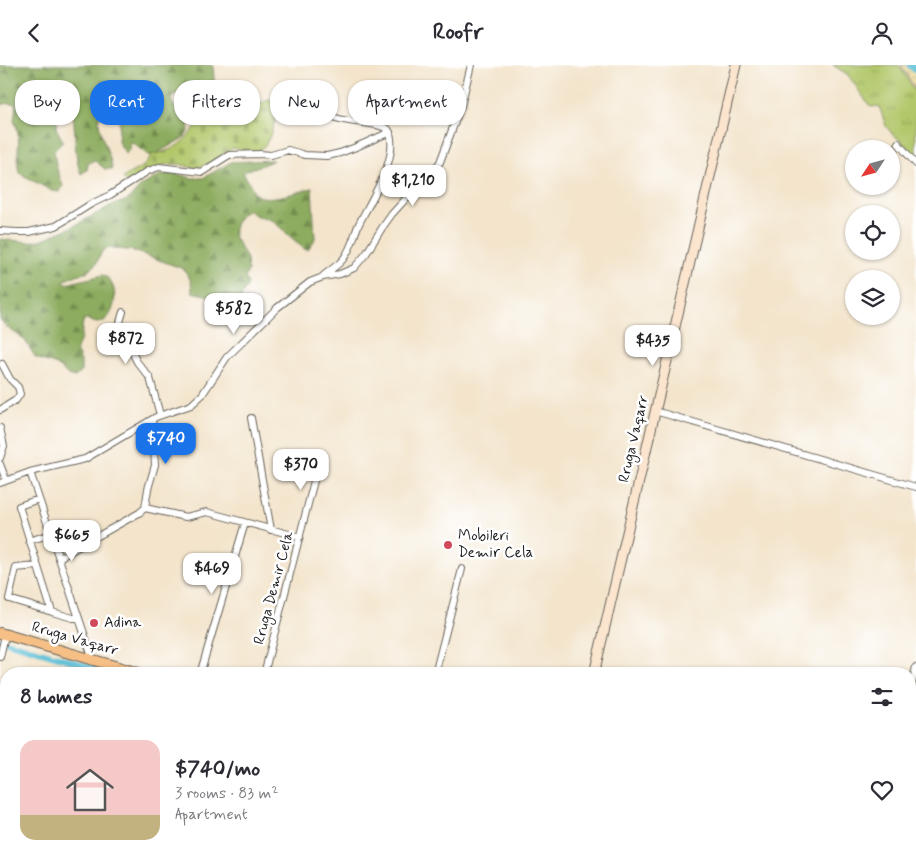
<!DOCTYPE html>
<meta charset="utf-8">
<style>
body{margin:0;font-family:Mynerve,sans-serif;background:#f7f7f7;color:#2b2b33;height:100vh;display:flex;flex-direction:column;font-size:19px;white-space:nowrap}
*{box-sizing:border-box;margin:0}
p{font-size:16px;color:#7c7c81}
.icon{flex:none;width:28px;height:28px;fill:none;stroke:currentColor;stroke-width:2;stroke-linecap:round;stroke-linejoin:round}
.map{position:relative;flex:1;overflow:hidden}
.sheet{position:absolute;left:0px;top:602px;width:916px;height:196px;display:flex;flex-direction:column;background:#fff;border-radius:20px 20px 0 0;box-shadow:0 1px 4px #0004}
.sheet>*{flex:none}
.guide{position:absolute;left:15px;top:15px;width:500px;height:45px;display:flex;gap:10px}
.needle{width:32px;rotate:234deg}
.fabs{position:absolute;left:845px;top:75px;display:grid;gap:10px}
.fabs a{display:grid;place-items:center;width:55px;height:55px;border-radius:50%;background:#fff;box-shadow:0 1px 4px #0004;font-size:25px}
.price{position:absolute;translate:-50% -42px;padding:0 11px;border-radius:10px;background:#fff;color:#222;font-size:16px;line-height:32px;filter:drop-shadow(0 1px 2px #0008)}
.price::after{content:'';position:absolute;left:50%;top:30px;width:15px;height:11px;margin-left:-8px;background:inherit;clip-path:polygon(0 0,100% 0,50% 100%)}
.price.current{background:#1a73e8;color:#fff}
ul{padding:0;list-style:none}
li{display:flex;align-items:center;gap:15px;height:125px;padding:0 20px}
li span{display:grid;place-items:center;flex:none;width:140px;height:100px;border-radius:15px;color:#555}
li>.icon{margin-inline-start:auto}
span .icon{width:60px;height:60px;fill:#fffc;stroke-width:1}
li b{font-size:21px}
h2{display:flex;justify-content:space-between;align-items:center;height:60px;padding:0 20px;font-size:21px}
.chip{padding:0 18px;border-radius:20px;background:#fff;box-shadow:0 1px 4px #0004;font-size:18px;line-height:45px}
.chip.current{background:#1a73e8;color:#fff}
header{display:flex;justify-content:space-between;align-items:center;height:65px;padding:0 20px;background:#fff;font-size:22px;font-weight:700}
.map>svg:first-child{display:block}
</style>
<header><svg class="icon" aria-label="back" viewBox="0 0 24 24"><path d="M15 5l-7 7 7 7"/></svg>Roofr<svg class="icon" aria-label="person" viewBox="0 0 24 24"><circle cx="12" cy="8" r="4"/><path d="M4 21q1-7 8-7t8 7"/></svg></header>
<div class="map">
<svg width="916" height="798" viewBox="0 0 916 798">
<defs>
<pattern id="grass-tufts" width="24" height="20" patternUnits="userSpaceOnUse" patternTransform="scale(1.25)"><rect width="24" height="20" fill="#b2c76b"/><path d="M3 7l-1-3M5 7V3M7 7l1-3M15 17l-1-3M17 17v-4M19 17l1-3" fill="none" stroke="#98aa5c"/></pattern>
<pattern id="forest-firs" width="22" height="20" patternUnits="userSpaceOnUse" patternTransform="scale(1.25)"><rect width="22" height="20" fill="#8dac5f"/><path d="M5 1l3.5 6h-7zM16 11l3.5 6h-7z" fill="#728b4e"/></pattern>
<pattern id="sand-dots" width="8" height="8" patternUnits="userSpaceOnUse" patternTransform="scale(1.25)"><rect width="8" height="8" fill="#eeda9e"/><path d="M2 2h.1M6 6h.1" fill="none" stroke="#ccba88" stroke-width="1.8" stroke-linecap="round"/></pattern>
<pattern id="cemetery-stones" width="16" height="16" patternUnits="userSpaceOnUse" patternTransform="scale(1.25)"><rect width="16" height="16" fill="#b2c76b"/><path d="M2 7V4a2 2 0 0 1 4 0v3zM10 15v-3a2 2 0 0 1 4 0v3z" fill="#98aa5c"/></pattern>
</defs>
<rect width="100%" height="100%" fill="#fff"/>
<filter id="ink" filterUnits="userSpaceOnUse"><feTurbulence type="fractalNoise" baseFrequency=".02" numOctaves="2"/><feDisplacementMap in="SourceGraphic" scale="10" xChannelSelector="R" yChannelSelector="G"/><feConvolveMatrix kernelMatrix="1 2 1 2 8 2 1 2 1" color-interpolation-filters="sRGB"/></filter>
<filter id="wash" filterUnits="userSpaceOnUse"><feTurbulence type="fractalNoise" baseFrequency=".0096" numOctaves="4" result="noise"/><feDisplacementMap in="SourceGraphic" scale="20" xChannelSelector="R" yChannelSelector="G"/><feGaussianBlur stdDeviation="1.12" result="paint"/><feColorMatrix in="noise" values="0 0 0 0 0 0 0 0 0 0 0 0 0 0 0 0 0 1.4 0 .05"/><feComposite in="paint" operator="in"/></filter>
<g filter="url(#wash)">
<rect width="100%" height="100%" fill="#f3e4cb"/>
<!-- grass -->
<path fill="url(#grass-tufts)" stroke="#677244" d="M833,0H899L916,28V94L907,85L902,76L893,70L886,61L879,41L872,42L869,40L848,10Z"/>
<!-- forest -->
<path fill="url(#forest-firs)" stroke="#54643e" d="M0,0H213L215,27L186,31V25L174,30L171,36L178,48L188,58L189,65L185,72L154,90H148L130,76V83L126,89L118,77L120,46L116,39L108,38C86,51 111,85 112,104H105L94,95L88,99L87,105L81,109C70,83 81,49 63,27L56,29L54,35L58,49L56,63L63,76L54,86L56,101L63,121L59,127L52,126L19,108C15,90 23,72 14,56L16,39L9,38L0,40Z
M273,95C264,101 251,102 243,108L249,117L254,128C264,139 298,127 312,123L315,173L314,176L308,185L304,184L272,155L257,151L248,145C239,150 232,161 234,171L247,194L248,206L245,212L248,219L241,232V244C228,251 219,236 208,231C203,229 198,229 192,227L191,216L184,204L131,185C120,186 111,179 102,186C92,213 84,204 64,216L66,219L103,210C123,219 115,258 97,258C94,258 90,255 86,254L83,256L81,274L76,285L81,296V307L75,312L68,310L57,300L36,293L24,274L5,261L0,254V174L29,177L41,175L72,162L110,141L128,135L141,121L162,109H177L192,113H203L231,97Z"/>
<!-- sand -->
<path fill="url(#sand-dots)" stroke="#857b5d" d="M901,0H916V25Z"/>
<!-- cemetery -->
<path fill="url(#cemetery-stones)" stroke="#677244" d="M270,35L276,39L278,50C270,64 270,88 249,87C243,87 238,84 233,83C223,89 211,99 199,102C192,105 184,99 177,99C157,98 144,108 127,118L123,113C133,104 147,104 151,90C165,87 178,83 188,71C192,67 193,63 198,60C207,54 218,58 228,55C243,50 255,38 270,35Z"/>
<g fill="none" stroke-linecap="round" stroke-linejoin="round">
<!-- canal -->
<path stroke="#58bed6" stroke-width="5.5" d="M0,575L116,609
M748,792L766,798"/>
<!-- river -->
<path stroke="#58bed6" stroke-width="9" d="M911,0L916,4"/>
</g>
</g>
<g filter="url(#ink)">
<g fill="none" stroke-linecap="round" stroke-linejoin="round">
<!-- minor casing -->
<g stroke="#676259" stroke-width="8">
<path id="minor" d="M898,78L916,99
M0,166L17,167H29L56,161L91,139L110,130L148,106L159,102L202,107L229,90L260,89L271,90L288,85L305,90L327,91L340,88L356,82L390,67
M323,211C330,205 339,200 344,193C351,184 354,171 358,161C369,137 402,90 388,64C374,56 352,59 336,53
M123,247L120,257L121,265L137,297L150,313L160,350
M0,345L16,335L20,329L18,322L10,314L2,299
M655,346L916,422
M251,353L271,465
M0,363L4,381L0,393
M0,399L6,415
M30,407L93,595
M0,418L30,407L85,394L156,352L191,340L202,330L227,292L277,243L310,217L323,212L340,209L354,203L366,189L382,163L392,149L411,128L428,112L440,97L461,41L471,0
M39,434L19,441L52,547L73,553H79
M145,443L186,452L207,447L300,472
M29,476L51,469
M59,493L139,448L145,443L148,424L155,400L152,355
M37,501L16,503L9,534L52,547
M0,592L5,570
M200,609L245,458
M264,609L315,412
M435,609L462,504
M910,627L916,602
M0,702L6,704
M209,798L211,792
M867,798L869,792"/>
</g>
<!-- secondary casing -->
<g stroke="#676259" stroke-width="11">
<path id="secondary" d="M594,609L736,0"/>
</g>
<!-- primary casing -->
<g stroke="#676259" stroke-width="12">
<path id="primary" d="M0,568L142,609
M772,792L791,798"/>
</g>
<!-- minor -->
<use href="#minor" stroke="#fff" stroke-width="6"/>
<!-- secondary -->
<use href="#secondary" stroke="#fbe5cf" stroke-width="9"/>
<!-- primary -->
<use href="#primary" stroke="#f5bf86" stroke-width="10"/>
</g>
</g>
<!-- markers -->
<g fill="#d1495b" stroke="#fff" stroke-width="2">
<circle cx="448" cy="480" r="5"/>
<circle cx="94" cy="558" r="5"/>
</g>
<g text-anchor="middle" dominant-baseline="central" stroke-width="5" stroke-linejoin="round" paint-order="stroke">
<!-- street labels -->
<g font-size="15" fill="#1c1c1c" stroke="#fff">
<text transform="translate(634 374) rotate(-77)">Rruga Vaqarr</text>
<text transform="translate(274 523) rotate(-75)">Rruga Demir Cela</text>
<text transform="translate(75 574) rotate(16)">Rruga Vaqarr</text>
</g>
<!-- poi labels -->
<g font-size="15" fill="#1c1c1c" stroke="#fff" text-anchor="start">
<text x="458" y="471">Mobileri<tspan x="458" dy="17">Demir Cela</tspan></text>
<text x="104" y="558">Adina</text>
</g>
</g>
</svg>
<div class="fabs">
<a><svg class="needle" viewBox="-14 -14 28 28"><path d="M0-13l5 13h-10z" fill="#e53935"/><path d="M0 13l5-13h-10z" fill="#7c7c81"/></svg></a>
<a><svg class="icon" aria-label="locate" viewBox="0 0 24 24"><circle cx="12" cy="12" r="6"/><path d="M12 2v4M12 18v4M2 12h4M18 12h4"/></svg></a>
<a><svg class="icon" aria-label="layers" viewBox="0 0 24 24"><path d="M12 4l9 5-9 5-9-5zM3 14l9 5 9-5"/></svg></a>
</div>
<b class="price" style="left:413px;top:142px">$1,210</b>
<b class="price" style="left:234px;top:270px">$582</b>
<b class="price" style="left:126px;top:300px">$872</b>
<b class="price" style="left:653px;top:302px">$435</b>
<b class="price current" style="left:166px;top:400px">$740</b>
<b class="price" style="left:301px;top:426px">$370</b>
<b class="price" style="left:72px;top:497px">$665</b>
<b class="price" style="left:212px;top:530px">$469</b>
<div class="guide">
<a class="chip">Buy</a>
<a class="chip current">Rent</a>
<a class="chip">Filters</a>
<a class="chip">New</a>
<a class="chip">Apartment</a>
</div>
<section class="sheet">
<h2>8 homes<svg class="icon" aria-label="filters" viewBox="0 0 24 24"><path d="M4 7h16M4 17h16"/><circle cx="9" cy="7" r="2"/><circle cx="15" cy="17" r="2"/></svg></h2>
<ul>
<li><span style="background:linear-gradient(#f6c9c9 75%,#c2b280 0)"><svg class="icon" aria-label="home" viewBox="0 0 24 24"><path d="M3 11l9-7 9 7M6 9v11h12V9"/></svg></span><div><b>$740/mo</b><p>3 rooms · 83 m²</p><p>Apartment</p></div><svg class="icon" aria-label="heart" viewBox="0 0 24 24"><path d="M12 20l-8-8c-3-5 5-10 8-4 3-6 11-1 8 4z"/></svg></li>
</ul>
</section>
</div>
